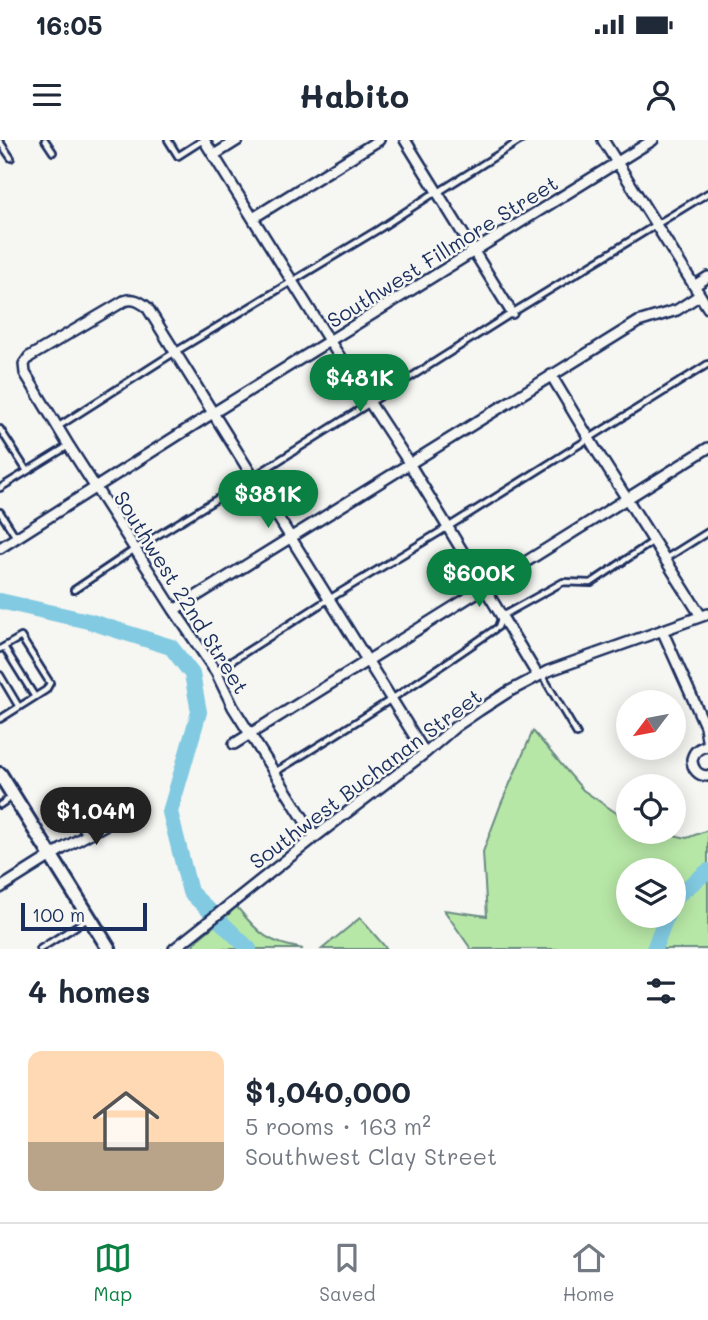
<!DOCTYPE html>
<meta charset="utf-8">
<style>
body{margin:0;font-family:Mali,sans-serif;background:#f2f2f3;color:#1f2937;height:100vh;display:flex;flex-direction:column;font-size:26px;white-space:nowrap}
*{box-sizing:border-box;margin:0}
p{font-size:23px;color:#747a83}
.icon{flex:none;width:38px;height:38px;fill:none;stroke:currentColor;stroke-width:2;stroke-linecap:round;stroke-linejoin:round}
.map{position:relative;height:809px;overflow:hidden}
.sheet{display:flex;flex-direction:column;background:#fff;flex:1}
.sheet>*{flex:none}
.needle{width:46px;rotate:238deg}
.buttons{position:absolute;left:616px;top:550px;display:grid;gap:14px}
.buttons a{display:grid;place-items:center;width:70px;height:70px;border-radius:50%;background:#fff;box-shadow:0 4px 18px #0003;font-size:35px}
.scale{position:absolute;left:21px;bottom:18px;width:126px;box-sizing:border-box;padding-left:7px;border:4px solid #1b2f5e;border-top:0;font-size:19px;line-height:24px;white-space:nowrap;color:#1b2f5e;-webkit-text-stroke:5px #f6f6f2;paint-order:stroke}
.price{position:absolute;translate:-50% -60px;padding:0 16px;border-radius:24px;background:#0b8043;color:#fff;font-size:23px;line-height:46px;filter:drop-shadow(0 2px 4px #0008)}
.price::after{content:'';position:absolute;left:50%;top:42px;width:21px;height:16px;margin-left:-10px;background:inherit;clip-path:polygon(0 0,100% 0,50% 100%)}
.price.active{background:#222;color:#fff}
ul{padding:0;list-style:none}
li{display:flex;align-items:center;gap:21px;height:175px;padding:0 28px}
li span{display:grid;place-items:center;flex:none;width:196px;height:140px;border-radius:14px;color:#555}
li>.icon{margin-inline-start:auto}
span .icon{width:84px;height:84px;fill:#fffc;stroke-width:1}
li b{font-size:30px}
h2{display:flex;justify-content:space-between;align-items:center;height:84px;padding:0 28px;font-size:30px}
.status{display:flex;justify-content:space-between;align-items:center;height:49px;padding:0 35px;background:#fff;direction:ltr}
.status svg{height:19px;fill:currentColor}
header{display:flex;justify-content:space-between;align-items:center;height:91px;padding:0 28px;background:#fff;font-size:32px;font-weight:700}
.menu{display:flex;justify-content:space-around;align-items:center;height:98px;border-top:2px solid #e0e1e3;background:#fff;font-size:19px;color:#747a83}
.menu a{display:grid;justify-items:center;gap:4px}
.menu .active{color:#0b8043}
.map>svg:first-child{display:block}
</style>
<div class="status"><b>16:05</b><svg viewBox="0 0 49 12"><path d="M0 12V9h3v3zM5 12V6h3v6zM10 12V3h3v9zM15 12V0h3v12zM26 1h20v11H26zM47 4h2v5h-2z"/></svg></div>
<header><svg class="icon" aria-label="menu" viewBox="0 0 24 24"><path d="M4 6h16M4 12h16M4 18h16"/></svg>Habito<svg class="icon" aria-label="person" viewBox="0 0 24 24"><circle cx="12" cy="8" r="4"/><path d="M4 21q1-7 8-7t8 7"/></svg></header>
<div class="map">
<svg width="708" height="809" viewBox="0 0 708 809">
<rect width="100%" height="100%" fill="#f6f6f2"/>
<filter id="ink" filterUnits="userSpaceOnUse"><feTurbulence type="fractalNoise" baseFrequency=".0143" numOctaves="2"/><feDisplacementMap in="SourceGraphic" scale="14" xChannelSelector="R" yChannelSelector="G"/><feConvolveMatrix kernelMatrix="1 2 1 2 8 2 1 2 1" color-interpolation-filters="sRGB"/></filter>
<g filter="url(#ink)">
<!-- green -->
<path fill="#b7e7a6" stroke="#698b82" stroke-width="2" fill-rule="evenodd" d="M533,591L583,650L628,681V691H655L687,698L708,690V809H471L444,770L487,776L483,712L501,664ZM628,730H674V775H628Z
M236,766C260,794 265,802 303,809H190L198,799L230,773Z
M360,778L387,809H322Z"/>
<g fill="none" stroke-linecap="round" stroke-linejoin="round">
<!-- river -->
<path stroke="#81cae1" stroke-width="16" d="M0,461L88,481L171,507L192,534L199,572L170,672L190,752L249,809
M674,758L708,731
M654,809L667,775"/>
<!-- lane casing -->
<g stroke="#1b2f5e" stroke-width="10">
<path id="lane" d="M45,0L53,12
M168,0L178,16L203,0
M0,2L11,18
M59,286L175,212L379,89L431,55L437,53L521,0
M0,289L27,331
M0,348L68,306
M0,372L16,397
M665,419L708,392
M74,450L135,409L253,337L512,173L708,53
M4,507L35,557
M0,509L21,497L50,543L46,550L0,579
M216,531L321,464L448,387L708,224
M0,535L19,567
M542,535L577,594
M275,632C352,586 425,538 498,487L502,476L563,442L591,443L652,402
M0,665L13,656
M77,680L86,695
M40,809L89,778"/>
</g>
<!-- street casing -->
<g stroke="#1b2f5e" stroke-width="14">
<path id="street" d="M204,0L330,202L404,315L538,536
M405,0L512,173
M603,0L708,168
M214,15L238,0
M253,78L379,0
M694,146L708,137
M551,235L596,310L701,476
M0,408L205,278L653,0
M174,470L638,182L677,170L700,155
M662,490L705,586L708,606
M234,604L708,308
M708,606C699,607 694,611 692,619C692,629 698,636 708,636
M315,697L233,567L216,532L174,470L69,306L25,233L24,224L29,217L124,161C134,158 139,161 147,167L425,613
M0,748L62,709L126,673
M174,809L315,697L425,613L455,587L480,570L508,552L548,531L708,474"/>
</g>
<!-- secondary casing -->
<g stroke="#1b2f5e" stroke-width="18">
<path id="secondary" d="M0,634L109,809"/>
</g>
<!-- lane -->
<use href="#lane" stroke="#f6f6f2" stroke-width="4.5"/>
<!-- street -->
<use href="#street" stroke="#f6f6f2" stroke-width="9"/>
<!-- secondary -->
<use href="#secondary" stroke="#f6f6f2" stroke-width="12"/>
</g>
</g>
<g text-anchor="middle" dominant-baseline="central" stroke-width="5" stroke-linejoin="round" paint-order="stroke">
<!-- street labels -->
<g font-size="21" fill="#1b2f5e" stroke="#f6f6f2">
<text transform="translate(442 111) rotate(-32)">Southwest Fillmore Street</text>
<text transform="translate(182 452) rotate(58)">Southwest 22nd Street</text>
<text transform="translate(365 638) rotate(-37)">Southwest Buchanan Street</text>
</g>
</g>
</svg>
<div class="buttons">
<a><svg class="needle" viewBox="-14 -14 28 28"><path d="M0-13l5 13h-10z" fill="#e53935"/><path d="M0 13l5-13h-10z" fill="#747a83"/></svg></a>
<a><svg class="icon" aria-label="locate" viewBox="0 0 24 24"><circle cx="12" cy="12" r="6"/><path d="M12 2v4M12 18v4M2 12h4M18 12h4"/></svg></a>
<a><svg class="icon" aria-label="layers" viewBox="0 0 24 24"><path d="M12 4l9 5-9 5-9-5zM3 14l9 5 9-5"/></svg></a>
</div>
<div class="scale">100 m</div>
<b class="price" style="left:360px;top:274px">$481K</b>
<b class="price" style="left:268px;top:390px">$381K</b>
<b class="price" style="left:479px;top:469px">$600K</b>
<b class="price active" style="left:96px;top:707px">$1.04M</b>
</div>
<section class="sheet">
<h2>4 homes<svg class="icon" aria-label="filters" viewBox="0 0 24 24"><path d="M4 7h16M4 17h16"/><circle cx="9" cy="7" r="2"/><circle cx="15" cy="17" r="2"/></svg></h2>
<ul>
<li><span style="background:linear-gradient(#ffd9b3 65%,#b9a48a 0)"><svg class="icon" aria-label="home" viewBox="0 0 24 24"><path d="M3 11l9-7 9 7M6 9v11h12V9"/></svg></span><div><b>$1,040,000</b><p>5 rooms · 163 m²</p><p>Southwest Clay Street</p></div></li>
</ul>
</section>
<nav class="menu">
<a class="active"><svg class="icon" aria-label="map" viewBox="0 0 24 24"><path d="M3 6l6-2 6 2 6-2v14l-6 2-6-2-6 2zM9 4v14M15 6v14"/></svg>Map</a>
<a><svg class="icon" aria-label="saved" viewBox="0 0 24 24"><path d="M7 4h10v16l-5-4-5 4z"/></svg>Saved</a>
<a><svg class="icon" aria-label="home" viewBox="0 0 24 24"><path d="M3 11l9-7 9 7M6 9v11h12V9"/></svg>Home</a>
</nav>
